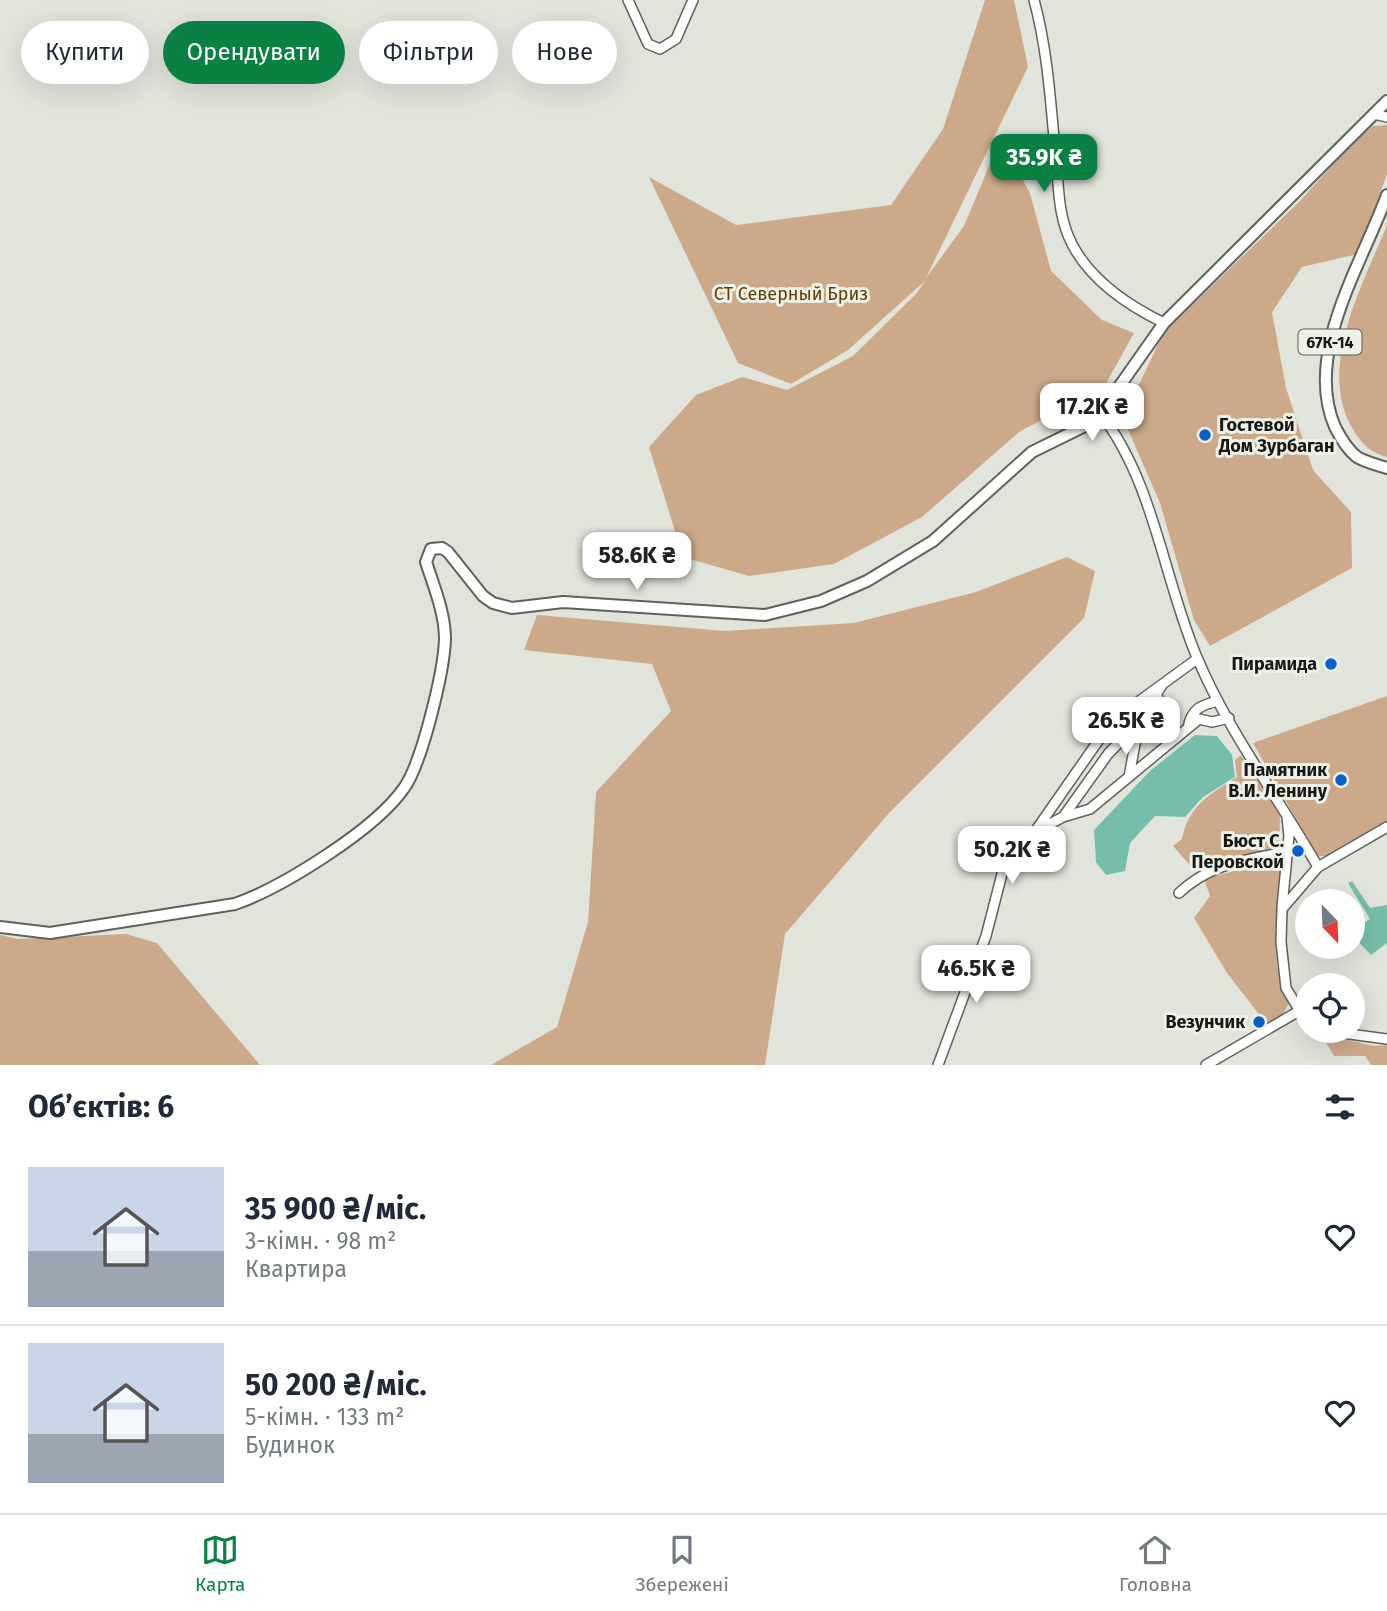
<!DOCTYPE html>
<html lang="uk">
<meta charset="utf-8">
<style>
body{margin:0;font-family:"Fira Sans",sans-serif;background:#f6f6f7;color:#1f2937;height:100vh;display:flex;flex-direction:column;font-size:26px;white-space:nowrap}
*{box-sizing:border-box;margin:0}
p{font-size:23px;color:#747a83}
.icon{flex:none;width:38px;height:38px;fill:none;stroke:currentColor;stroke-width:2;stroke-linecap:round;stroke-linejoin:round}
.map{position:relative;height:1065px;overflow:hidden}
.panel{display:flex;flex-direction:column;background:#fff;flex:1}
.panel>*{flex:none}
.top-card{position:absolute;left:21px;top:21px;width:700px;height:63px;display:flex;gap:14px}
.needle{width:46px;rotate:157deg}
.fabs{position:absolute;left:1295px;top:889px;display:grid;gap:14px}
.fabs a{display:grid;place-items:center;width:70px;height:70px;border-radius:50%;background:#fff;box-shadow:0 7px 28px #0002;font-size:35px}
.price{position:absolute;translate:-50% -60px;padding:0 16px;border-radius:14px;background:#fff;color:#222;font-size:23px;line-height:46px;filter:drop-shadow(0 2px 4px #0008)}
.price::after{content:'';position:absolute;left:50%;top:42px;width:21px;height:16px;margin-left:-10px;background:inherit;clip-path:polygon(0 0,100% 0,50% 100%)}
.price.on{background:#0b8043;color:#fff}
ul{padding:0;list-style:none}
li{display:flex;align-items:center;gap:21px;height:175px;padding:0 28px}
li+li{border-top:2px solid #e0e1e3}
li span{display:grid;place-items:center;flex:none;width:196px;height:140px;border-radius:0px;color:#555}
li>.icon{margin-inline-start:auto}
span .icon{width:84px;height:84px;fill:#fffc;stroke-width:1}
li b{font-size:30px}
h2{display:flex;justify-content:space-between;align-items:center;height:84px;padding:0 28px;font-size:30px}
.chip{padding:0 24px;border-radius:32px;background:#fff;box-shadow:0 7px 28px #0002;font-size:24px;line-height:63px}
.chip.on{background:#0b8043;color:#fff}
.menu{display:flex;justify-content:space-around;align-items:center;height:98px;border-top:2px solid #e0e1e3;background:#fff;font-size:19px;color:#747a83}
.menu a{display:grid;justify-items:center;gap:4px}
.menu .on{color:#0b8043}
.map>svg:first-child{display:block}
</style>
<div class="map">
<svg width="1387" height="1065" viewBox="0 0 1387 1065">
<rect width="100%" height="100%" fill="#e1e4db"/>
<!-- green -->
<path fill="#ccaa89" d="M985,0H1014L1028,67L926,278L964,226L1000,140L1030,193L1051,271L1102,320L1134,333L1104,387L1019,432L922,517L834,564L749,576L683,557L649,447L696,395L742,377L787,390L853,356L915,295L926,280L848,350L791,384L738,363L649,177L736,225L891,205L943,129Z
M1387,125V174L1358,254L1302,267L1272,312L1286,388L1313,470L1351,512L1352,568L1210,646L1194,620L1160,503L1123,418L1164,332L1300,201L1356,139L1373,126Z
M1387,225V457C1371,453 1362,444 1354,431C1315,369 1363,285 1387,225Z
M1067,557L1095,571L1084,618L890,812L785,934L765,1065H491L557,1027L588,922L596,792L671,711L652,664L524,650L537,615L725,631L854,623L976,592Z
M1387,696V822L1329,856H1317L1253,743Z
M1241,755L1280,816L1279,851L1195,871L1173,846L1182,839C1189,805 1209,795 1237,777L1235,760Z
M1276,860L1281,865C1278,909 1267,963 1289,1003L1280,1019L1268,1026L1227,973L1194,918L1210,896L1204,879Z
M126,934L157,943L260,1065H0V935L18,939Z
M1321,1034L1374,1046L1387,1045V1065H1371L1365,1056H1334Z"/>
<!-- water -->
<path fill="#76beab" d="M1195,735L1217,736L1232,755L1235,777L1203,797L1185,817L1155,816L1130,843L1125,871L1106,875L1096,862L1094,830L1150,771Z
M1352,881L1370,908L1387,905V943L1371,955L1353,936V930L1370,919L1348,883Z"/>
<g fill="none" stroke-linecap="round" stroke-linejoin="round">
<!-- minor casing -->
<g stroke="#60625a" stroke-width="12">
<path id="minor" d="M628,0L648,44L660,49L676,39L693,0
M1034,0C1048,51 1051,108 1056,160C1059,189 1058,217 1072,244C1091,281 1127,305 1164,323
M1374,114L1387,117
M1101,414C1154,483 1163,576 1196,655C1227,730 1278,797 1318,867
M1114,426L1111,408L1115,396
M1188,728C1191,709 1201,705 1218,701
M1129,777L1139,722L1157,710L1158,698
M1063,817L1108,754L1139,722L1162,685
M1035,832L1063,817L1090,809L1199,719L1212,722L1229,718
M1179,893C1212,862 1246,861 1288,851
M1282,907L1289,836L1287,817
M1307,1023L1286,988L1281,942L1282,909L1318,867L1387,827
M1327,1031L1387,1039
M938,1065L986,936L1003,870L1034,833L1103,734L1131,707L1197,659
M1206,1065L1299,1011"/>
</g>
<!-- major casing -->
<g stroke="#60625a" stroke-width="14">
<path id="major" d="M1387,195C1362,264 1303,354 1335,427C1340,437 1348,450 1357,457C1365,462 1378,465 1387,468
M0,927L50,933L235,904C283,887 376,829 404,788C422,763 444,671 445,639C445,613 434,587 426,562L431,549L442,548L448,552L483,596L493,603L512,608L563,602L765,615L821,601L867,581L933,541L1032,452L1095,421L1164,323L1387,101"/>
</g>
<!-- minor -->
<use href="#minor" stroke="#fff" stroke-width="9"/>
<!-- major -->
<use href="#major" stroke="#fff" stroke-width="10"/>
</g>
<!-- markers -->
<g fill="#0861ca" stroke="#eef1e8" stroke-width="2.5">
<circle cx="1205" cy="435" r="7"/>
<circle cx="1331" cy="664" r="7"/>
<circle cx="1341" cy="780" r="7"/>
<circle cx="1298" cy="851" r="7"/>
<circle cx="1259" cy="1022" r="7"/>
</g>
<g text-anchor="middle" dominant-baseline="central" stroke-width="6" stroke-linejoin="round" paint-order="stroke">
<!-- shield labels -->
<rect fill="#eef1e8" stroke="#585a54" stroke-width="2" x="1298.5" y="329.5" width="63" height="25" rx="5"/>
<g font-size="16" font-weight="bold" fill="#181915">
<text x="1330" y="342">67К-14</text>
</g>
<!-- park labels -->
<g font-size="18" fill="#643a01" stroke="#eef1e8">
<text x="791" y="294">СТ Северный Бриз</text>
</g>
<!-- poi labels -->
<g font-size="18" font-weight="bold" fill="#181915" stroke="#eef1e8" text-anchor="end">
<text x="1219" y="425" text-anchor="start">Гостевой<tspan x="1219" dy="21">Дом Зурбаган</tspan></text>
<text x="1317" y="664">Пирамида</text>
<text x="1327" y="770">Памятник<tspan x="1327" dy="21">В.И. Ленину</tspan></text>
<text x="1284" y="841">Бюст С.<tspan x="1284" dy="21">Перовской</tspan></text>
<text x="1245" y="1022">Везунчик</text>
</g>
</g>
</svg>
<div class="fabs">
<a><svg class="needle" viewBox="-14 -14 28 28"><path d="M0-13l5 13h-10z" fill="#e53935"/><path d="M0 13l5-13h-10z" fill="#747a83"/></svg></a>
<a><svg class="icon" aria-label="locate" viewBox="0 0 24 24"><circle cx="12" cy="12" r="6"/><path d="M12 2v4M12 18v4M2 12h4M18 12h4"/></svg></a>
</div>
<b class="price on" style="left:1044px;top:194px">35.9K ₴</b>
<b class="price" style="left:1092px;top:443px">17.2K ₴</b>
<b class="price" style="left:637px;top:592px">58.6K ₴</b>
<b class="price" style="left:1126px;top:757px">26.5K ₴</b>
<b class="price" style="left:1012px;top:886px">50.2K ₴</b>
<b class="price" style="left:976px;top:1005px">46.5K ₴</b>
<div class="top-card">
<a class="chip">Купити</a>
<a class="chip on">Орендувати</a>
<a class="chip">Фільтри</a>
<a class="chip">Нове</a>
</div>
</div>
<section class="panel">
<h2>Об’єктів: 6<svg class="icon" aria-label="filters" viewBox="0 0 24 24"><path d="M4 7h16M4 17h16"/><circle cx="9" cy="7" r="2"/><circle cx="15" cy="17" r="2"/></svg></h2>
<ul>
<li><span style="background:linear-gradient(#c9d6e8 60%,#9aa5b1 0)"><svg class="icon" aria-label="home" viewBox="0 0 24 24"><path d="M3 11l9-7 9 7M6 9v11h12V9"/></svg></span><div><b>35 900 ₴/міс.</b><p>3-кімн. · 98 m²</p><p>Квартира</p></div><svg class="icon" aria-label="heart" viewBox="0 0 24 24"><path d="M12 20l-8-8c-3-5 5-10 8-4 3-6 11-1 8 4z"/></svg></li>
<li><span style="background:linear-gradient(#c9d6e8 65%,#9aa5b1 0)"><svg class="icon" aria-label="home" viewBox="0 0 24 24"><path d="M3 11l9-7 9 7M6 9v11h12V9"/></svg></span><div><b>50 200 ₴/міс.</b><p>5-кімн. · 133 m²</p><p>Будинок</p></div><svg class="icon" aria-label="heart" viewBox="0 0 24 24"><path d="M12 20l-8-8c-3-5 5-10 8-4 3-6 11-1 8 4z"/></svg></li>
</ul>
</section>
<nav class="menu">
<a class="on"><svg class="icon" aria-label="map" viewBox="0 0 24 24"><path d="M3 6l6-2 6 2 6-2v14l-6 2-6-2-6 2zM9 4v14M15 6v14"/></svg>Карта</a>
<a><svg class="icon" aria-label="saved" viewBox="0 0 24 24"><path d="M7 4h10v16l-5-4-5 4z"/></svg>Збережені</a>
<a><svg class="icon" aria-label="home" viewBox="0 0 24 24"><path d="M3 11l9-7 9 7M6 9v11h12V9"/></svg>Головна</a>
</nav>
